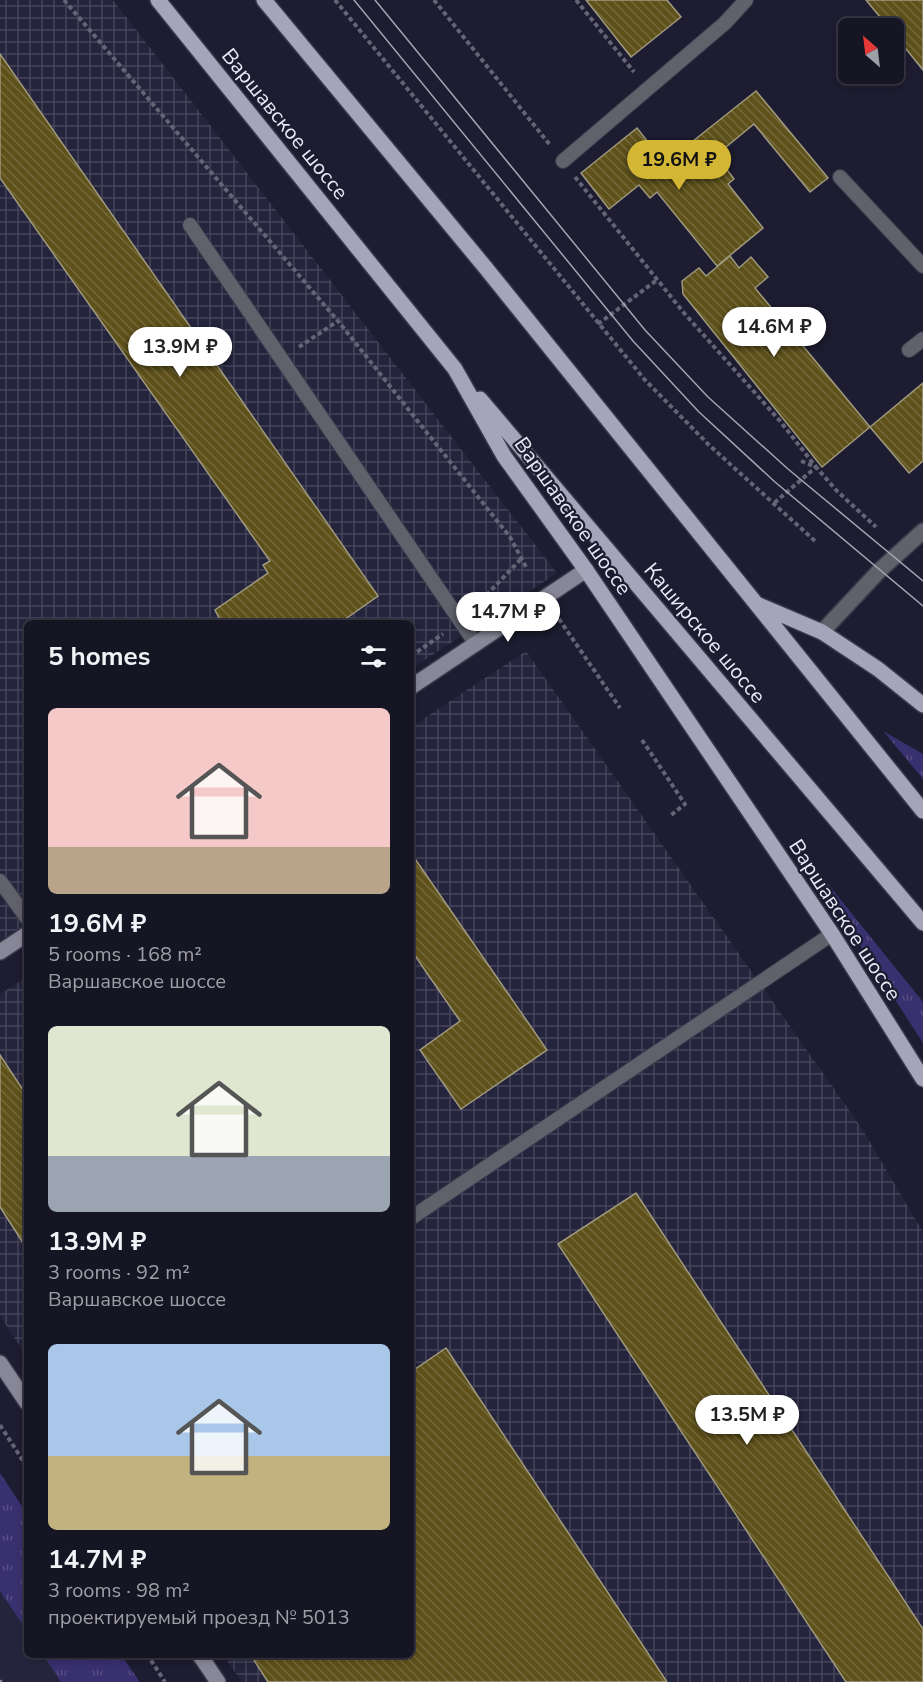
<!DOCTYPE html>
<meta charset="utf-8">
<style>
body{margin:0;font-family:"Nunito Sans",sans-serif;background:#232231;color:#f1f3f6;height:100vh;display:flex;flex-direction:column;font-size:22px;white-space:nowrap}
*{box-sizing:border-box;margin:0}
p{font-size:20px;color:#9e9fa6}
.icon{flex:none;width:33px;height:33px;fill:none;stroke:currentColor;stroke-width:2;stroke-linecap:round;stroke-linejoin:round}
.map{position:relative;flex:1;overflow:hidden}
.side{position:absolute;left:24px;top:620px;width:390px;height:1038px;display:flex;flex-direction:column;background:#161524;border-radius:9px;box-shadow:0 3px 9px #0003,0 0 0 2px #353441}
.side>*{flex:none}
.needle{width:39px;rotate:332deg}
.buttons{position:absolute;left:838px;top:18px;display:grid;gap:12px}
.buttons a{display:grid;place-items:center;width:66px;height:66px;border-radius:9px;background:#161524;box-shadow:0 3px 9px #0003,0 0 0 2px #353441;font-size:30px}
.price{position:absolute;translate:-50% -51px;padding:0 14px;border-radius:21px;background:#fff;color:#222;font-size:20px;line-height:39px;filter:drop-shadow(0 2px 3px #0008)}
.price::after{content:'';position:absolute;left:50%;top:36px;width:18px;height:14px;margin-left:-9px;background:inherit;clip-path:polygon(0 0,100% 0,50% 100%)}
.price.current{background:#d4b635;color:#111}
ul{padding:0;list-style:none}
li{display:grid;align-content:center;gap:12px;height:318px;padding:0 24px}
li span{display:grid;place-items:center;height:186px;border-radius:9px;color:#555}
li>.icon{margin-inline-start:auto}
span .icon{width:108px;height:108px;fill:#fffc;stroke-width:1}
li b{font-size:26px}
h2{display:flex;justify-content:space-between;align-items:center;height:72px;padding:0 24px;font-size:26px}
.map>svg:first-child{display:block}
</style>
<div class="map">
<svg width="923" height="1682" viewBox="0 0 923 1682">
<defs>
<pattern id="industrial-grid" width="8" height="8" patternUnits="userSpaceOnUse" patternTransform="scale(1.5)"><rect width="8" height="8" fill="#25243d"/><path d="M0 4h8M4 0v8" fill="none" stroke="#45445a"/></pattern>
<pattern id="grass-tufts" width="24" height="20" patternUnits="userSpaceOnUse" patternTransform="scale(1.5)"><rect width="24" height="20" fill="#39306f"/><path d="M3 7l-1-3M5 7V3M7 7l1-3M15 17l-1-3M17 17v-4M19 17l1-3" fill="none" stroke="#564e84"/></pattern>
<pattern id="building-back-hatch" width="6" height="6" patternUnits="userSpaceOnUse" patternTransform="scale(1.5)"><rect width="6" height="6" fill="#5e511a"/><path d="M-1 5l2 2M0 0l6 6M5-1l2 2" fill="none" stroke="#756a3c"/></pattern>
</defs>
<rect width="100%" height="100%" fill="#1d1c30"/>
<!-- built -->
<path fill="#25243d" d="M0,1514L27,1554V1654L96,1655L115,1682H0Z"/>
<!-- industrial -->
<path fill="url(#industrial-grid)" d="M0,0H113L557,573L411,669V622H27V923L0,941Z
M526,651L861,1127L923,1232V1682H242L223,1655L411,1654V727Z
M27,977V1357L0,1316V994Z"/>
<!-- grass -->
<path fill="url(#grass-tufts)" d="M883,731L923,754V779Z
M791,838L923,1002V1043Z
M0,1473L27,1514V1631L0,1591Z
M43,1655H121L140,1682H61Z"/>
<!-- building -->
<path fill="url(#building-back-hatch)" stroke="#9f997f" stroke-width="1.5" d="M586,0H667L681,17L631,57Z
M866,0H923V70L894,34V28H889Z
M0,54L378,596L341,622H221L215,610L268,573L263,565L270,561L0,178Z
M756,91L828,178L810,192L754,124L709,161L693,141Z
M637,128L665,164L693,141L709,161L716,155L734,179L728,184L763,228L717,266L657,192L650,198L639,185L609,209L581,173Z
M730,256L739,268L751,257L768,277L755,288L870,427L822,467L683,294L682,281L699,268L706,276Z
M923,383V461L909,473L870,427Z
M411,853L547,1050L461,1109L420,1050L460,1021L411,950Z
M0,1055L27,1096V1249L0,1207Z
M636,1193L923,1629V1682H846L558,1244Z
M446,1348L667,1682H268L250,1654H411V1372Z"/>
<g fill="none" stroke-linecap="round" stroke-linejoin="round">
<!-- lane casing -->
<g stroke="#3a394c" stroke-width="16">
<path id="lane" d="M563,161L725,23L746,0
M840,177L923,266
M190,225L476,644
M909,350L923,339
M0,881L27,918
M411,1218L832,934"/>
</g>
<!-- street casing -->
<g stroke="#3a394c" stroke-width="18">
<path id="street" d="M822,632L880,570L923,531"/>
</g>
<!-- secondary casing -->
<g stroke="#3a394c" stroke-width="18">
<path id="secondary" d="M411,687L586,570
M0,952L27,934
M0,1363L27,1403
M199,1654L218,1682"/>
</g>
<!-- primary casing -->
<g stroke="#3a394c" stroke-width="18">
<path id="primary" d="M158,0L455,369L504,456L586,570L832,934L923,1079
M264,0L485,267L923,811
M480,399L923,923
M759,605L822,632L878,669L923,705"/>
</g>
<!-- path -->
<path stroke="#656476" stroke-width="4" stroke-dasharray="4.5 3" stroke-linecap="butt" d="M64,0L338,321L510,537L526,567
M335,0L645,380L709,445L815,541
M434,0L550,145
M576,0L634,72
M575,177L684,313L780,421L816,467L773,504
M598,324L657,280
M299,347L338,321
M801,461L816,467L837,491L876,527
M476,606L521,559
M559,619L620,708
M411,656L443,634
M642,740L685,804L670,816
M0,1425L27,1467
M147,1654L165,1682"/>
<!-- lane -->
<use href="#lane" stroke="#61616c" stroke-width="14"/>
<!-- street -->
<use href="#street" stroke="#61616c" stroke-width="15"/>
<!-- secondary -->
<use href="#secondary" stroke="#878798" stroke-width="15"/>
<!-- primary -->
<use href="#primary" stroke="#a5a5ba" stroke-width="15"/>
<!-- tram -->
<path stroke="#a4a4b3" stroke-width="1.5" d="M354,0L633,341L699,412L775,482L923,606
M375,0L645,330L708,397L788,469L923,581"/>
<!-- rail -->
<path stroke="#a4a4b3" stroke-width="4.5" stroke-dasharray="9 4.5" stroke-linecap="butt" d="M0,1681L1,1682"/>
</g>
<g text-anchor="middle" dominant-baseline="central" stroke-width="4.5" stroke-linejoin="round" paint-order="stroke">
<!-- street labels -->
<g font-size="21" fill="#eaeaf7" stroke="#1d1c30">
<text transform="translate(285 124) rotate(51)">Варшавское шоссе</text>
<text transform="translate(573 516) rotate(55)">Варшавское шоссе</text>
<text transform="translate(705 633) rotate(50)">Каширское шоссе</text>
<text transform="translate(845 920) rotate(57)">Варшавское шоссе</text>
</g>
</g>
</svg>
<div class="buttons">
<a><svg class="needle" viewBox="-14 -14 28 28"><path d="M0-13l5 13h-10z" fill="#e53935"/><path d="M0 13l5-13h-10z" fill="#9e9fa6"/></svg></a>
</div>
<b class="price current" style="left:679px;top:191px">19.6M ₽</b>
<b class="price" style="left:774px;top:358px">14.6M ₽</b>
<b class="price" style="left:180px;top:378px">13.9M ₽</b>
<b class="price" style="left:508px;top:643px">14.7M ₽</b>
<b class="price" style="left:747px;top:1446px">13.5M ₽</b>
<section class="side">
<h2>5 homes<svg class="icon" aria-label="filters" viewBox="0 0 24 24"><path d="M4 7h16M4 17h16"/><circle cx="9" cy="7" r="2"/><circle cx="15" cy="17" r="2"/></svg></h2>
<ul>
<li><span style="background:linear-gradient(#f6c9c9 75%,#b9a48a 0)"><svg class="icon" aria-label="home" viewBox="0 0 24 24"><path d="M3 11l9-7 9 7M6 9v11h12V9"/></svg></span><div><b>19.6M ₽</b><p>5 rooms · 168 m²</p><p>Варшавское шоссе</p></div></li>
<li><span style="background:linear-gradient(#dfe7d0 70%,#9aa5b1 0)"><svg class="icon" aria-label="home" viewBox="0 0 24 24"><path d="M3 11l9-7 9 7M6 9v11h12V9"/></svg></span><div><b>13.9M ₽</b><p>3 rooms · 92 m²</p><p>Варшавское шоссе</p></div></li>
<li><span style="background:linear-gradient(#a9c7e8 60%,#c2b280 0)"><svg class="icon" aria-label="home" viewBox="0 0 24 24"><path d="M3 11l9-7 9 7M6 9v11h12V9"/></svg></span><div><b>14.7M ₽</b><p>3 rooms · 98 m²</p><p>проектируемый проезд № 5013</p></div></li>
</ul>
</section>
</div>
